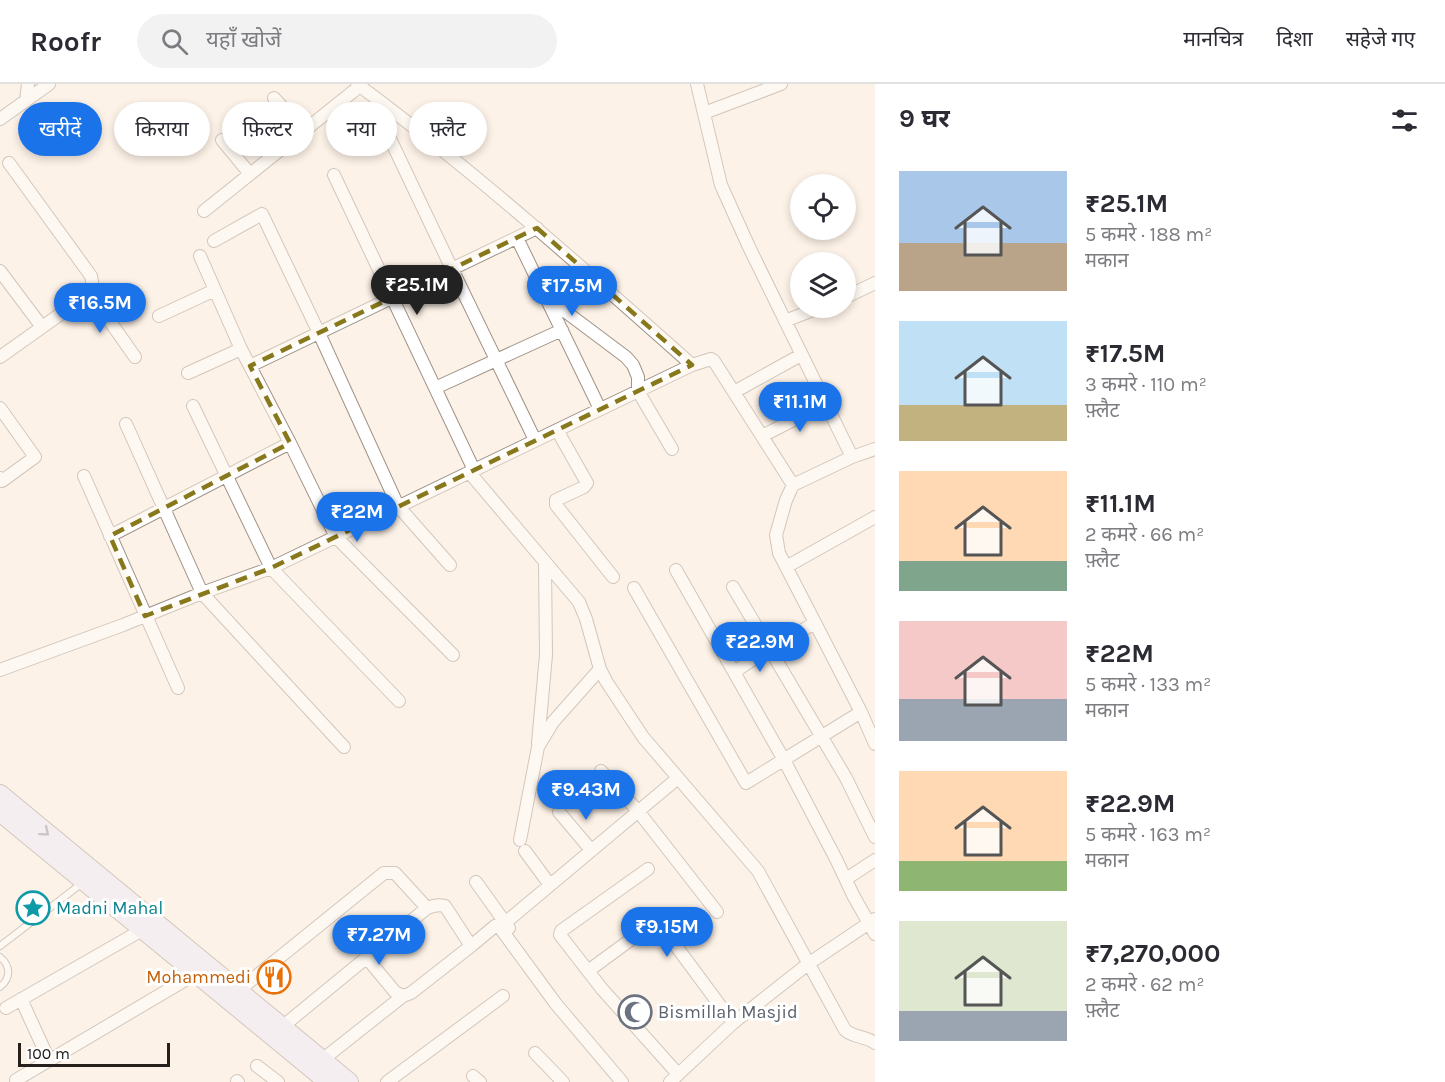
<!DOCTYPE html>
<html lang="hi">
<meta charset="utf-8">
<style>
body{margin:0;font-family:Karla,"Noto Sans Devanagari",sans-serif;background:#f2f2f3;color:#2b2b33;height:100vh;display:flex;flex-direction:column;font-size:22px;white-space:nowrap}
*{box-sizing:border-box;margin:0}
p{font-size:20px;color:#7c7c81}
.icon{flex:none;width:33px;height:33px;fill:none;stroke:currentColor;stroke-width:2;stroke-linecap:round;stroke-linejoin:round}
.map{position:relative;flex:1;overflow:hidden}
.side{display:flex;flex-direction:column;background:#fff;width:570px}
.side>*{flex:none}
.hud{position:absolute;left:18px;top:18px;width:570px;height:54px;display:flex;gap:12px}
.tools{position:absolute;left:790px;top:90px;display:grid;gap:12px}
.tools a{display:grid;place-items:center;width:66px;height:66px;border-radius:50%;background:#fff;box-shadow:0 3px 9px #0003;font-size:30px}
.scale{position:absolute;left:18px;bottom:15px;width:152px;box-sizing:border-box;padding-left:6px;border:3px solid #25201b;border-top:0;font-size:16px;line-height:21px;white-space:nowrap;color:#25201b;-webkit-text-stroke:4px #fff;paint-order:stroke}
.price{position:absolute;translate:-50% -51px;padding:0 14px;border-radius:21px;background:#1a73e8;color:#fff;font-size:20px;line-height:39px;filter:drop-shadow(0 2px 3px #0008)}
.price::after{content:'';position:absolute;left:50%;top:36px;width:18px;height:14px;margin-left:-9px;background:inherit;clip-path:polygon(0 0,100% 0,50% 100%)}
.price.selected{background:#222;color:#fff}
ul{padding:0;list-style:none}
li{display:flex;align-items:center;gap:18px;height:150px;padding:0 24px}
li span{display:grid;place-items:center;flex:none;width:168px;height:120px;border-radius:0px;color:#555}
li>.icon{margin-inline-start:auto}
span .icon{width:72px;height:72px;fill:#fffc;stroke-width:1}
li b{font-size:26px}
h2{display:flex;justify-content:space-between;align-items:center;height:72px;padding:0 24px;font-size:26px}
.tag{padding:0 21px;border-radius:27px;background:#fff;box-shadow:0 3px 9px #0003;font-size:21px;line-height:54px}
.tag.selected{background:#1a73e8;color:#fff}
header{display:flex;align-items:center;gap:36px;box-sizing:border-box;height:84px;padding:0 30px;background:#fff;border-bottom:2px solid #e1e1e2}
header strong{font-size:28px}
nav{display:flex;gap:33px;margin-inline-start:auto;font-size:21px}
.search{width:420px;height:54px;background:#f2f2f3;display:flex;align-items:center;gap:15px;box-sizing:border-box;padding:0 21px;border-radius:33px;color:#7c7c81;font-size:22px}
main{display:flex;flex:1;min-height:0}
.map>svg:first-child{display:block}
</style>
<header>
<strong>Roofr</strong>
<div class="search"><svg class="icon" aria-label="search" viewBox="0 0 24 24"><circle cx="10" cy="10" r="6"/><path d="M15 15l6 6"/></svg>यहाँ खोजें</div>
<nav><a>मानचित्र</a><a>दिशा</a><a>सहेजे गए</a></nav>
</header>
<main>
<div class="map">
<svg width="875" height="998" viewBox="0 0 875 998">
<rect width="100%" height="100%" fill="#fdf2e7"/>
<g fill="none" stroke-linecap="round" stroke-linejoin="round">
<!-- lane casing -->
<g stroke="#9f9286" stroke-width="8">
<path id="lane" d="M0,862L81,800
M0,873C11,882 11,894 0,903"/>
</g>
<!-- street casing -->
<g stroke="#9f9286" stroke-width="14">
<path id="street" d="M357,0C474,87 583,184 692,281L711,275L714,277L793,401L786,416L776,451L779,469L861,628L746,699L634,504
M697,0L721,101L749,163L852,373L875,365
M274,14L304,47
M26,17L28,0
M704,29L781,0
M0,35L49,0
M384,42L452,185L535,356
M222,56L250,90
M334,91L474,386
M204,127L360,2
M517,154L600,325
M214,157L262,130L319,249L398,422L450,481
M200,172L241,265L290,359L336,453L453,571
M0,187L42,243
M90,209L135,273
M546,213L626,273L633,281L638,293V307L672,365
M846,213L875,199
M159,232L215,206
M785,237L818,224
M0,273L90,209L93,203L91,192L9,79
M250,282L537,144
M188,289L241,265
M435,304L562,246
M734,308L801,271
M193,322L271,484L399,617
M0,324L35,373L2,397L0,394
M126,340L202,509L344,663
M557,346L587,399L584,403L556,416V421L613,493
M762,352L825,320
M469,388L579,518L586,535L600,585L606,597L643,653L758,787L845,946C854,954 866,952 875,959
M84,392L178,604
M793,401L852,373
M110,452L290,359
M786,483L875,433
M676,486L784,676L836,775L853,811L875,850
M733,503L846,694L875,753
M0,586L123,541L202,509L271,484L692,281
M734,588L769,565L815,539
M861,628L875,660
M538,659L546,571L545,480
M601,687L638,727L717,828
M559,728L591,766
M520,756L538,663L553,638L600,585
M525,767L550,801
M648,785L561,847L560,851L602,905L678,990
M846,795L875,776
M476,798L509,844
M500,843L672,699
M366,873L395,908L403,912L411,909L471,862L495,842L498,841L556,920L622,998
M588,887L652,840L659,839L733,939
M238,907L384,789H395L427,824
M21,915L49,976
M6,924L142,846
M282,943L427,824C433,822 438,820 445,822L471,862
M535,969L563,998
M322,976L403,912
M257,982L278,998
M473,992L480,998
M16,996L197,889
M237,997L238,998
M387,998L503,912
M670,998L733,939L808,880L875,835"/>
</g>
<!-- secondary casing -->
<g stroke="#9f9286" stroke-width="20">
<path id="secondary" d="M0,710L349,998
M0,728L328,998"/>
</g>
<!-- lane -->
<use href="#lane" stroke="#fff" stroke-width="6"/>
<!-- street -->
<use href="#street" stroke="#fff" stroke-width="12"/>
<!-- secondary -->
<use href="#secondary" stroke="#e9e9fd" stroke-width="18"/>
</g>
<!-- one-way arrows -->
<defs><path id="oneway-chevron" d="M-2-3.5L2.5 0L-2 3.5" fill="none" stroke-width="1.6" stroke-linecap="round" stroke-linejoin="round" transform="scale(1.5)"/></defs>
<use stroke="#918f97" href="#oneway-chevron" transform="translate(45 748) rotate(40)"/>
<!-- marked area -->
<path d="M0 0H875V998H0ZM537,144L692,281L271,484L145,532L110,452L290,359L250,282Z" fill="#fdf2e7" fill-opacity=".55" fill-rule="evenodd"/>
<path fill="none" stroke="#88781c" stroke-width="4.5" stroke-dasharray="12 8" stroke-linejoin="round" d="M537,144L692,281L271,484L145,532L110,452L290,359L250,282Z"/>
<!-- icons -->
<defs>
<g id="sight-ring" transform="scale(1.725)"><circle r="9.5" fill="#fff" stroke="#0f9aa8" stroke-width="1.5"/><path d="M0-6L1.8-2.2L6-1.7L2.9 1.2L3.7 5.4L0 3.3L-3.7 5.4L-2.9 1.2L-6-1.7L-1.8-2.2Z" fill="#0f9aa8"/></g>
<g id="restaurant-ring" transform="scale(1.725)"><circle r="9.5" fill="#fff" stroke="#e8710a" stroke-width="1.5"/><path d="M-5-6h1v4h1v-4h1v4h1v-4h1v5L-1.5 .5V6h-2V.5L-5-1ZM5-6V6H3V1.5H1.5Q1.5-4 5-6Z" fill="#e8710a"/></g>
<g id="mosque-ring" transform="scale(1.725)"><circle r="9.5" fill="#fff" stroke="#6b7280" stroke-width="1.5"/><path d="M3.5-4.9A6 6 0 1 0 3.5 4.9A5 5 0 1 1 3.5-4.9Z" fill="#6b7280"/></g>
</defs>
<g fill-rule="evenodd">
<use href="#sight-ring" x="33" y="824"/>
<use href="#restaurant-ring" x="274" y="893"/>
<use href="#mosque-ring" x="635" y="928"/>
</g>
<g text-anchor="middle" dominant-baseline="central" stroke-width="6" stroke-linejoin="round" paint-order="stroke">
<!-- culture labels -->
<g font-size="18" fill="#0d838f" stroke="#fff" text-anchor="start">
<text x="56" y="824">Madni Mahal</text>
</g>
<!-- food labels -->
<g font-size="18" fill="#c56008" stroke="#fff" text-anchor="end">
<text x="251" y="893">Mohammedi</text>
</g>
<!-- worship labels -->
<g font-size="18" fill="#5b616d" stroke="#fff" text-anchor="start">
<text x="658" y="928">Bismillah Masjid</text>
</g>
</g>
</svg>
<div class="tools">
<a><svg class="icon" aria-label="locate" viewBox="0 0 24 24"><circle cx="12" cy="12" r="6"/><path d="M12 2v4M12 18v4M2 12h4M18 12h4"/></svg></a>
<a><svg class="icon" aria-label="layers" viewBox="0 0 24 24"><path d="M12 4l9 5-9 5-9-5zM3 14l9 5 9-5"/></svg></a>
</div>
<div class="scale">100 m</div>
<b class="price selected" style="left:417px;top:232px">₹25.1M</b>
<b class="price" style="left:572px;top:233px">₹17.5M</b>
<b class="price" style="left:100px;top:250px">₹16.5M</b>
<b class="price" style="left:800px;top:349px">₹11.1M</b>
<b class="price" style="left:357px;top:459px">₹22M</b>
<b class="price" style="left:760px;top:589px">₹22.9M</b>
<b class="price" style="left:586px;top:737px">₹9.43M</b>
<b class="price" style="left:667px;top:874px">₹9.15M</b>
<b class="price" style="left:379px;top:882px">₹7.27M</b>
<div class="hud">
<a class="tag selected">खरीदें</a>
<a class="tag">किराया</a>
<a class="tag">फ़िल्टर</a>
<a class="tag">नया</a>
<a class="tag">फ़्लैट</a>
</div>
</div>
<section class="side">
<h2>9 घर<svg class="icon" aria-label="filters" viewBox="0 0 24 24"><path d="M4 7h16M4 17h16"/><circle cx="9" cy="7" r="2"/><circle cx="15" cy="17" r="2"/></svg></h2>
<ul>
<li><span style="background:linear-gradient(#a9c7e8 60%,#b9a48a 0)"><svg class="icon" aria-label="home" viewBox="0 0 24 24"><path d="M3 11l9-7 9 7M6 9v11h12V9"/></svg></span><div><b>₹25.1M</b><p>5 कमरे · 188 m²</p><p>मकान</p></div></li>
<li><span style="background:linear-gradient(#bfe0f5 70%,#c2b280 0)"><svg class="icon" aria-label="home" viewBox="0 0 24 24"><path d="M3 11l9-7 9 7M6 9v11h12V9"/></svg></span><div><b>₹17.5M</b><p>3 कमरे · 110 m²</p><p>फ़्लैट</p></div></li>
<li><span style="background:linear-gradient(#ffd9b3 75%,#7fa58c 0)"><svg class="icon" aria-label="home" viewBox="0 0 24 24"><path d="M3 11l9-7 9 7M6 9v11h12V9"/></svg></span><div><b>₹11.1M</b><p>2 कमरे · 66 m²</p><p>फ़्लैट</p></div></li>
<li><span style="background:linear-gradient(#f6c9c9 65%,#9aa5b1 0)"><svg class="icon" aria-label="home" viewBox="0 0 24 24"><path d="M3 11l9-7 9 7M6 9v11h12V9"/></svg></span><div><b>₹22M</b><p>5 कमरे · 133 m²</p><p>मकान</p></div></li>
<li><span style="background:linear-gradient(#ffd9b3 75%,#8fb573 0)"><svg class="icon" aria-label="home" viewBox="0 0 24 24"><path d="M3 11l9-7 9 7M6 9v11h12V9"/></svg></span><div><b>₹22.9M</b><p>5 कमरे · 163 m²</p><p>मकान</p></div></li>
<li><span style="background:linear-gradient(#dfe7d0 75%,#9aa5b1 0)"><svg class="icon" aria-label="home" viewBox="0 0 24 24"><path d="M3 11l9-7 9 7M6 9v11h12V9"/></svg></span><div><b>₹7,270,000</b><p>2 कमरे · 62 m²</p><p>फ़्लैट</p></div></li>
</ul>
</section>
</main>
